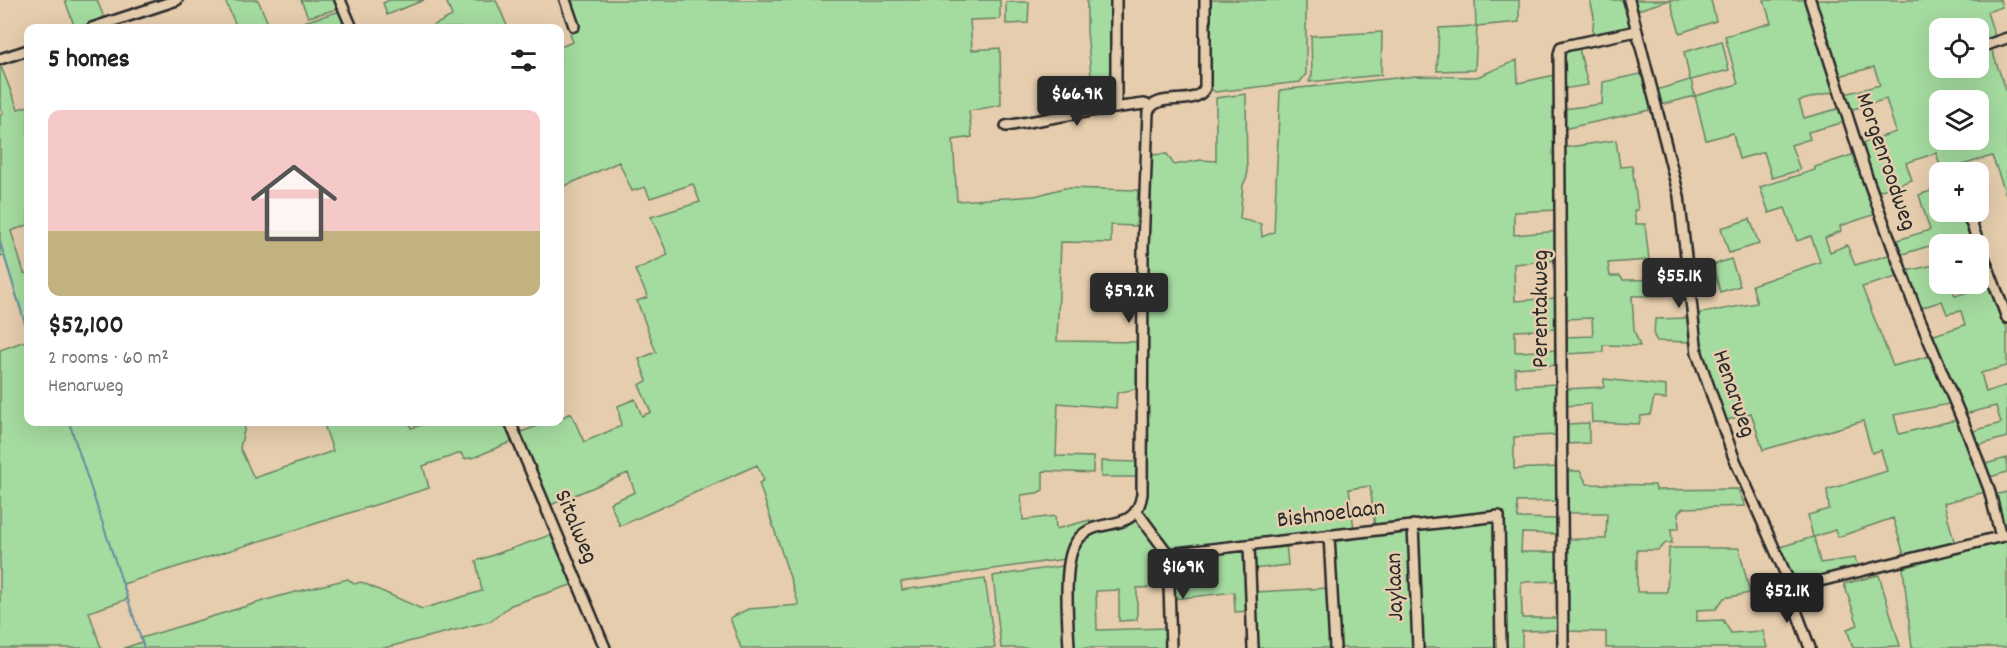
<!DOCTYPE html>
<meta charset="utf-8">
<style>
body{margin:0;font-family:Dekko,sans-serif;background:#f2f2f2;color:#222;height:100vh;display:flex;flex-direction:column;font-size:22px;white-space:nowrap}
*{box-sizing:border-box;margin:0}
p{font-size:20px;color:#767676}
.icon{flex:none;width:33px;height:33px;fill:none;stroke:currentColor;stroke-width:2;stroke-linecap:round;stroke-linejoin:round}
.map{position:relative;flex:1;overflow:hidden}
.panel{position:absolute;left:24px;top:24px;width:540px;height:402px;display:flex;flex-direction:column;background:#fff;border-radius:12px;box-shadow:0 6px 24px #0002}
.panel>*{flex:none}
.buttons{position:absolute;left:1929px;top:18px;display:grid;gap:12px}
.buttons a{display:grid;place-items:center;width:60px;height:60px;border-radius:12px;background:#fff;box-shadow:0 6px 24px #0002;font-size:30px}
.price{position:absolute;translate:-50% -51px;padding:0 14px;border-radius:6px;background:#2b2b2b;color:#fff;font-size:20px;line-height:39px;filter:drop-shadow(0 2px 3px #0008)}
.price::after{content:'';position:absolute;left:50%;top:36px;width:18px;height:14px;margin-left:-9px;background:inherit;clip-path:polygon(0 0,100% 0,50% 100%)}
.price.on{background:#222;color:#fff}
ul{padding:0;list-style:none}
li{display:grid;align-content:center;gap:12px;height:318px;padding:0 24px}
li+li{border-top:2px solid #e0e0e0}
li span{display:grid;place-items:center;height:186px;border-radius:12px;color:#555}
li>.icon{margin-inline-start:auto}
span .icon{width:108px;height:108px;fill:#fffc;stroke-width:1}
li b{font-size:26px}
h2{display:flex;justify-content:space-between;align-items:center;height:72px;padding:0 24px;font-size:26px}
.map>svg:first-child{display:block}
</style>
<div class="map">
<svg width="2007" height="648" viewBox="0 0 2007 648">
<rect width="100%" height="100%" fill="#e5cdad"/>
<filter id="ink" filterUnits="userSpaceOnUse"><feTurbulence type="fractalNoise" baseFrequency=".0167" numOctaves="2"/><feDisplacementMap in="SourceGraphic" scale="12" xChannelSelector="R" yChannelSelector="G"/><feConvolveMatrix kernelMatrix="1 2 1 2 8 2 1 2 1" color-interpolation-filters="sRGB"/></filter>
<g filter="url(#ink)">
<!-- green -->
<path fill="#a4db9f" stroke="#688365" stroke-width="1.5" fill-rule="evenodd" d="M65,0H97L105,20L75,28Z
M225,0H258L270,28H237Z
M301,0H336L339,6L334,10L308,17Z
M390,0H424L387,15L383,3Z
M446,0H496L508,28H429L452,16Z
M568,0H1000V19L970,20L972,50L1000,48L1001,105L969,111L972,137L953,140L957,201L1035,196L1064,188L1138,190L1136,226L1111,225V243L1061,242L1057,341L1139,342V388L1117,393L1116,408L1058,403L1056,456L1093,457V473L1043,471V490L1037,493L1021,495L1023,520L1055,516L1056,529L1090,520L1091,524C1077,534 1069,542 1065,559L901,582L902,590L985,579L995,648H741L730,618L748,609L799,605L759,483L764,480L757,465L620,526L610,503L635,492L628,473L548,506L518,433L549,422H560V418L571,413L584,442L621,426L618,406L635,399L642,416L651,412L639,385L647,381L639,359L656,352L637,301L648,297L635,270L668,255L651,217L700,202L693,184L650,198L645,187L632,191L619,162L560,188V47L573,42L570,34L579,30Z
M1087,0H1114L1116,106L1094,108L1087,31Z
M1210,0H1306V74L1300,82L1215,92L1210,88Z
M1475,0H1519V22L1477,26L1475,70L1437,71L1439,28L1476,26Z
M1590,0H1626L1633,30L1592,38L1594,16Z
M1631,0H1711L1716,21L1680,33L1670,0L1634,11Z
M1764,0H1805L1836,91L1799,101L1804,118L1841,108L1845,122L1808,132L1810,139L1791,145L1800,170L1772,178L1764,152L1739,159L1733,133L1706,140L1695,96L1660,105L1656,90L1690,80L1684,52L1722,41L1729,70L1691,80L1695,96L1738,84L1725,36L1771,23Z
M1814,0H2000L2002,7L1987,12L1996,40L1984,43L1976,19L1953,27L1954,28H1940V68H1978L1979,52L1991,48L2007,93V197L1992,156L1942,171L1936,153L1906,163L1912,180L1875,192L1859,144L1896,132L1886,99L1850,110L1845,94L1880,85L1874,67L1839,76ZM1940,100H1978V140H1940Z
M1006,2H1029L1028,23L1006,24Z
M341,11L347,25L337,28H290L300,23Z
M1382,32L1381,75L1309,82L1312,75L1311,36Z
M1579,48L1588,85L1563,89L1561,61L1564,53Z
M1517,60L1518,83L1555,75L1558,210L1514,212V235L1558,231V260L1514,264L1515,301L1557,298V329L1515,331V352L1559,350L1558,365L1515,368L1516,386L1557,384L1558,435L1514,437V469L1559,467V501L1517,502L1518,518L1558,519V534L1522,533L1521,552H1559L1558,581L1521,582L1522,618H1559V630L1522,631V648H1504L1502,514L1375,527L1370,486L1349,489L1354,529L1169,551L1141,512L1145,501L1149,155L1167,154L1174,165L1201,160L1216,161V98L1246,94L1247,177L1243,185L1240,219L1261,224L1262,237L1274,232L1280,90L1416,76L1477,77Z
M0,64L18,109L28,106V225L11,231L24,273L28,274V333L4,255L0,256V116L3,114L0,107Z
M1645,73L1655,109L1563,129V109L1602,104L1603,82Z
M1616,140L1620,167L1632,166L1638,210H1634L1636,224H1645L1649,260L1608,263L1610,276H1620L1623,280L1687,279V295L1632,296L1634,330L1640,346L1603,345V352L1565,354L1564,337L1593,336L1592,318L1563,319V148Z
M1855,154L1876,214L1840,226L1841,231L1825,238L1830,252L1847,245L1855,265L1892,254L1900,276L1862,287L1893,366L1930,356L1949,404L1894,415L1899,434L1956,420L1985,492L1944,503L1955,545L1905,558L1893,518L1838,537L1835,530L1814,537L1820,563L1855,558L1859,570L1797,585L1792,582L1777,548L1813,537L1808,515L1829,509L1827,490L1887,471L1881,450L1872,453L1863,421L1763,450L1751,413L1724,421L1698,354L1696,314L1757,303L1752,285L1820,262L1811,236L1797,241L1785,208L1769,213L1760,187L1815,170V167Z
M1939,188L1940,212H1964L1976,244H1940L1939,254L1936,244L1899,255L1894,241L1930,230L1919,195Z
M1750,219L1759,244L1729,253L1721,228Z
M1731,259L1740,286L1720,292L1713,265Z
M1939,264L1940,284H1951L1955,296L1991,285L2007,328V366L1981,373L1986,392L2007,385V437L1976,446L1970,432L2001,423L1996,406L1961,415L1931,336L1965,325L1961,311L1947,314L1942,301L1918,309L1906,271Z
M1690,318L1693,342L1657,341L1654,336L1655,319Z
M28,340V422H246L240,448L254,478L333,451L323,422H409L411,428L432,422H505L513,441L475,457L464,459L461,453L423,466L429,488L123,584L128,599L89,612L101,648H0V350Z
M1604,379L1666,386V399L1654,398L1650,415L1641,416L1639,424L1592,422L1591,404L1565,406V389L1604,387Z
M1589,423V443L1566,444L1565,424Z
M2007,458V472L1990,477L1985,464Z
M1101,461L1138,462V477H1101Z
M1567,471H1580L1587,484L1655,485L1656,490L1738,489L1745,506L1683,508L1678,513L1679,529H1671L1672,543H1666L1658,550H1637V592H1667L1669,548H1739L1750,593L1724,598L1716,609L1697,610V621L1723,620L1731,633L1763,631L1767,648H1606V632L1566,631L1569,539H1606L1607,513H1566Z
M2007,492V529L2002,530L1994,495Z
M1136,516L1164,554L1166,587L1137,588V620L1119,621V590L1096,591L1097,630L1168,628L1169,648H1073C1073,623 1064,548 1088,535C1102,526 1121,522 1136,516Z
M1496,518L1499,648H1420L1416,527Z
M1411,527L1415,648H1338L1333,537Z
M553,534L574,584L511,605L491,621L384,648H124L142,642L141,638L280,596L348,579L354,584L361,582L422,609L482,591L476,561Z
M2007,540V647L1912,648L1903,568Z
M1286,543L1288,565L1253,569L1252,547Z
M1247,547L1250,611L1235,612L1234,592L1173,599L1171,557Z
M1062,566L1065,569V648H1001L993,576Z
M1879,575L1900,646L1853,648L1847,629L1858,625L1844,584Z
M1329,588L1332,648H1256L1254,592Z"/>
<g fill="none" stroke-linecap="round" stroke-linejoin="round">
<!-- stream -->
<path stroke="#668ea0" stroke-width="2" d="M0,242L28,333
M69,422L144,648"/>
<!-- minor casing -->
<g stroke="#2b2b2b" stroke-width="14">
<path id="minor" d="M340,0L352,28
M565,0L574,26
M1116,0V108
M1629,0L1679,196L1697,353L1734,458L1795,595L1797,613L1810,648
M1810,0L1867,177L1914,305L1966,429L1989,489L2001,537
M92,28L177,0
M1978,48L2007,38
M0,59L28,50
M1006,126L1090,111L1144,104L1151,106
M1967,212L2007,318
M510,422L605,648
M1137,512L1168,554
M1413,525L1418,648
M1329,535L1335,648
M1249,545L1253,648
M1168,554L1499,516L1501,648
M1168,554L1171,648
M1795,595L1808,584L2007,535
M1069,648C1068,623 1063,568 1074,546C1092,510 1135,540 1142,494L1143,247L1148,112C1157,90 1194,109 1205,88V0
M1563,648L1559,54L1561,47L1569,45L1637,31"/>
</g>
<!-- minor -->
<use href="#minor" stroke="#e5cdad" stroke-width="9"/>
</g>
</g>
<g text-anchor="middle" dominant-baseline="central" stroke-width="5" stroke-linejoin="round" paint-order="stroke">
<!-- street labels -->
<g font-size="24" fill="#2b2b2b" stroke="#e5cdad">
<text transform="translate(1885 162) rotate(71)">Morgenroodweg</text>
<text transform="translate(1542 309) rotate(-90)">Perentakweg</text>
<text transform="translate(1733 394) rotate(71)">Henarweg</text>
<text transform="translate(1331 515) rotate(-7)">Bishnoelaan</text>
<text transform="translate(575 527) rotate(67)">Sitalweg</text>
<text transform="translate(1396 587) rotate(-92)">Jaylaan</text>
</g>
</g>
</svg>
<div class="buttons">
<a><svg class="icon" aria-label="locate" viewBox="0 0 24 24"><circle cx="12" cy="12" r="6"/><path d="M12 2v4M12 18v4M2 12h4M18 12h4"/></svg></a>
<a><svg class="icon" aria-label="layers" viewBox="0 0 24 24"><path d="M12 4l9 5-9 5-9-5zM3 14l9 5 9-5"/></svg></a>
<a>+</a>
<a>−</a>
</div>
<b class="price" style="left:1077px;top:127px">$66.9K</b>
<b class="price" style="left:1679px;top:309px">$55.1K</b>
<b class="price" style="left:1129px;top:324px">$59.2K</b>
<b class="price" style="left:1183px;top:600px">$169K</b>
<b class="price on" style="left:1787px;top:624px">$52.1K</b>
<section class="panel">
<h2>5 homes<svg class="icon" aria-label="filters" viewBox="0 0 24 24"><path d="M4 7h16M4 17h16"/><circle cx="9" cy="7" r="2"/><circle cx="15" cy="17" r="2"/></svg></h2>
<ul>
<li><span style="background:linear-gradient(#f6c9c9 65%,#c2b280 0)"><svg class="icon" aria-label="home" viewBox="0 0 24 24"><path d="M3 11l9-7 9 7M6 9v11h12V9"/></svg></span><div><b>$52,100</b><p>2 rooms · 60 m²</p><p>Henarweg</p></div></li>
</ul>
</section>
</div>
